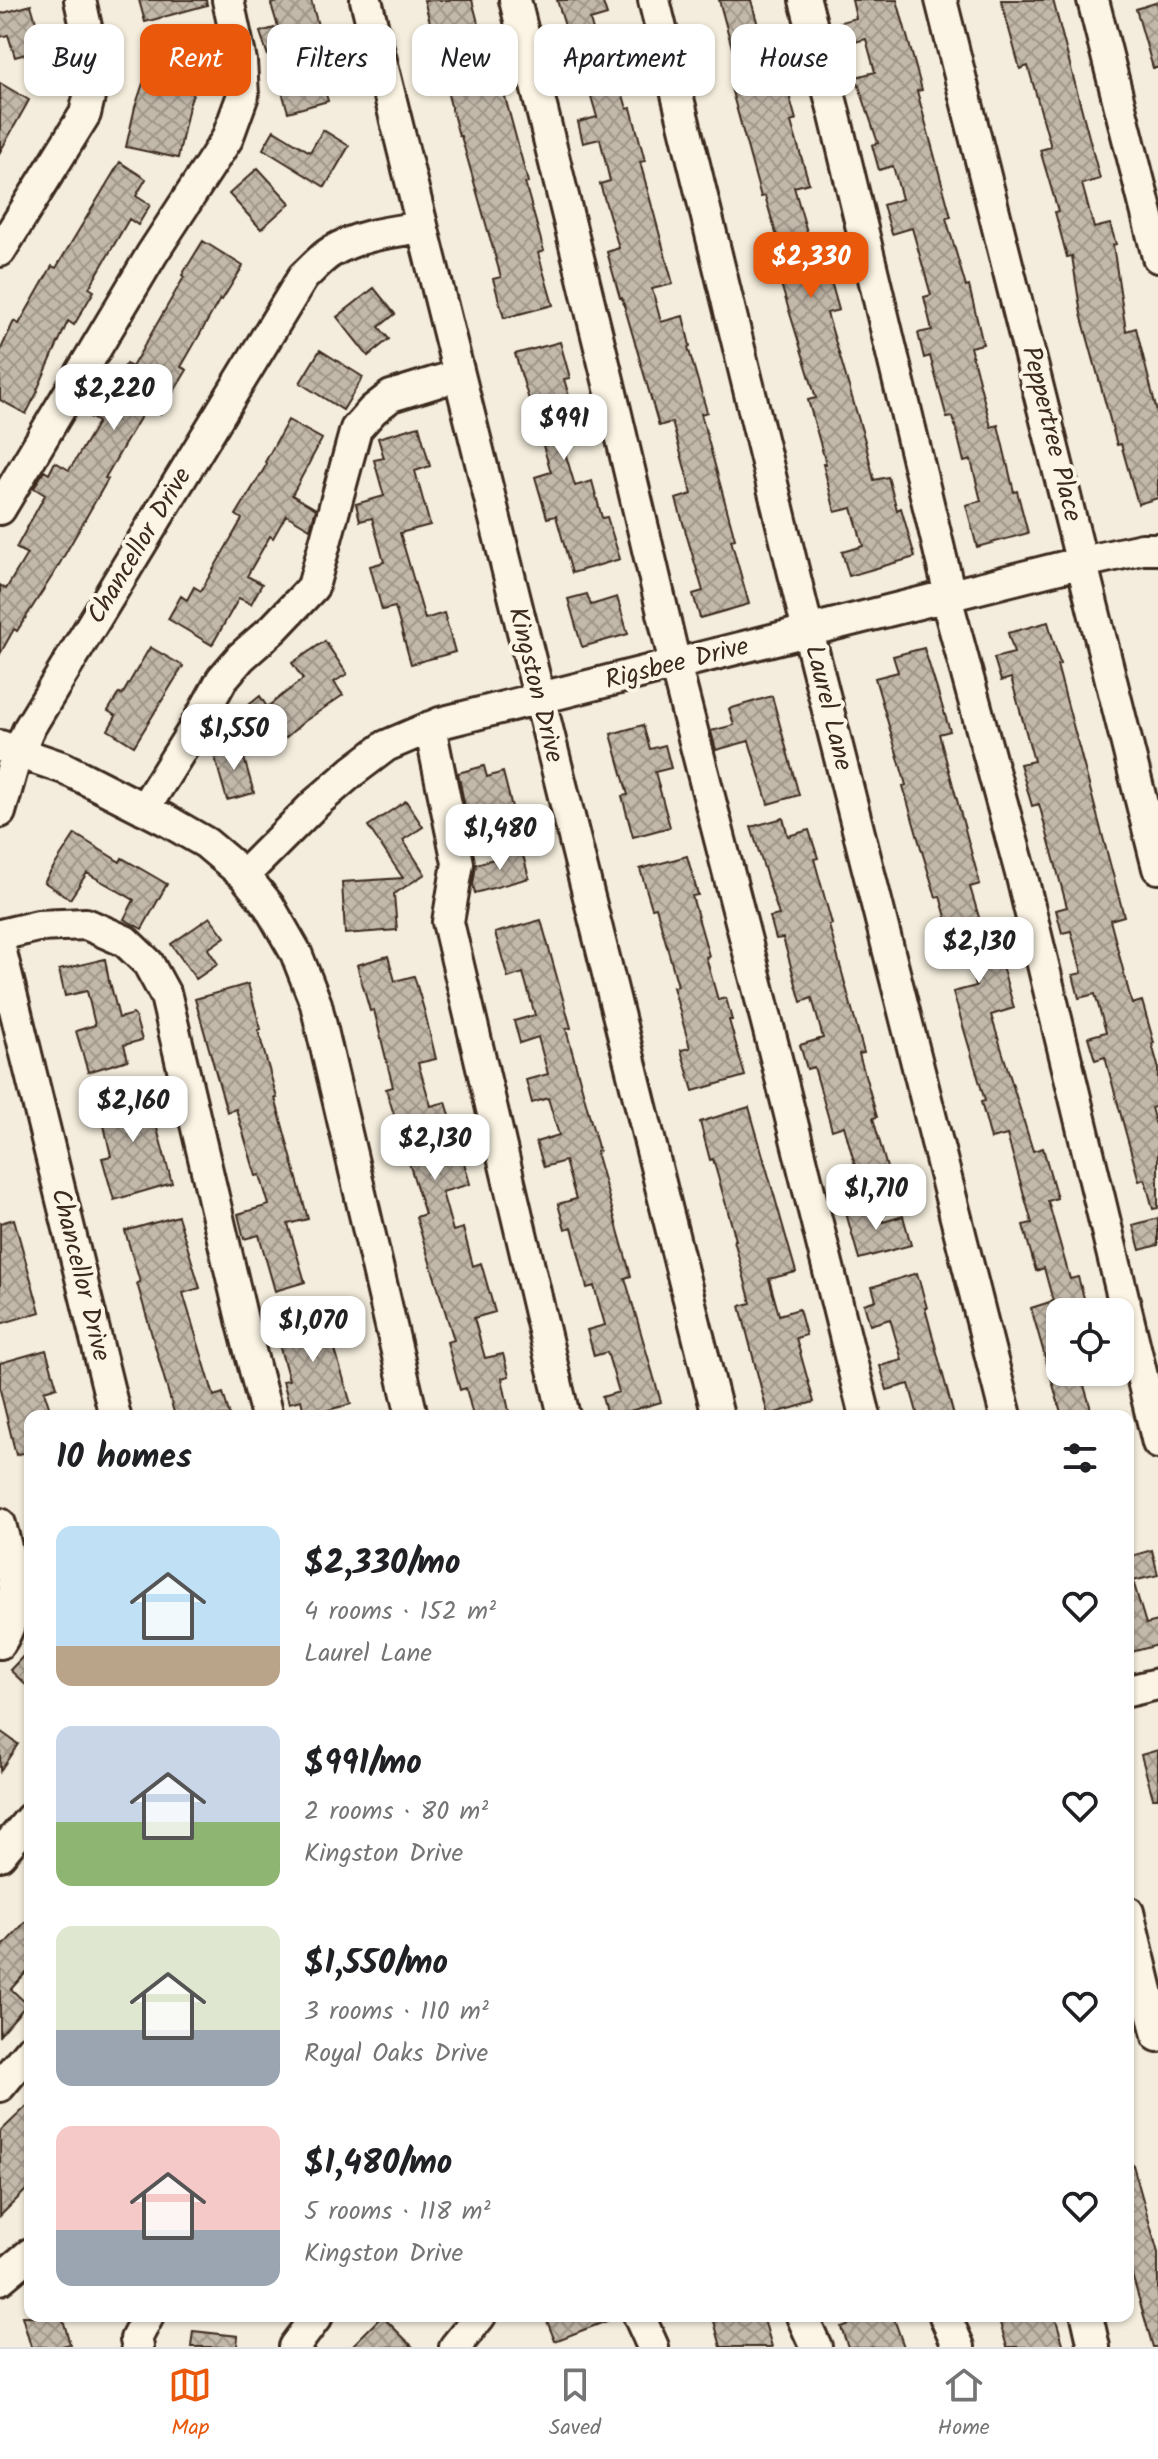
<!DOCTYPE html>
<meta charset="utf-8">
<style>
body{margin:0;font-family:Kalam,sans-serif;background:#f6f6f6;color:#202124;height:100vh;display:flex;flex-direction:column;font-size:30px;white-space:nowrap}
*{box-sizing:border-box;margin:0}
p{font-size:26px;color:#757577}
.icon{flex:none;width:44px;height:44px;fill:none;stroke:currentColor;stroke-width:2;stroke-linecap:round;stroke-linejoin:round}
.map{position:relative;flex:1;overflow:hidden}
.details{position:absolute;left:24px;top:1410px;width:1110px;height:912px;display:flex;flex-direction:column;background:#fff;border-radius:16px;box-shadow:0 2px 6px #0004}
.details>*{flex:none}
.hud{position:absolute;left:24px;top:24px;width:1110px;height:72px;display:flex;gap:16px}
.fabs{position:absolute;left:1046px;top:1298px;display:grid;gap:16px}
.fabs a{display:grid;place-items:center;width:88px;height:88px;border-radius:16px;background:#fff;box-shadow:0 2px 6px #0004;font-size:40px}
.price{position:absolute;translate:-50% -68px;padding:0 18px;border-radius:16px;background:#fff;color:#222;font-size:26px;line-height:52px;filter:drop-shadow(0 2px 4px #0008)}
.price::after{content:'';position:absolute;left:50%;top:48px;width:24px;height:18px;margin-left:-12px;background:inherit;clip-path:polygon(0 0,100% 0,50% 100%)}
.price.selected{background:#ea580c;color:#fff}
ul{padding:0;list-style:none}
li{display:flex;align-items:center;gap:24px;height:200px;padding:0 32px}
li span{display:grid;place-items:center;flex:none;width:224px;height:160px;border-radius:16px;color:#555}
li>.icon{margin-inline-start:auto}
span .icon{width:96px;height:96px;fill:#fffc;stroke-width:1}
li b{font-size:34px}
h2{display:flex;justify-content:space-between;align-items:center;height:96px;padding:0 32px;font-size:34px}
.tag{padding:0 28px;border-radius:16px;background:#fff;box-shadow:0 2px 6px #0004;font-size:28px;line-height:72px}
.tag.selected{background:#ea580c;color:#fff}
.tabs{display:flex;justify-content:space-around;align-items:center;height:112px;border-top:2px solid #e0e0e0;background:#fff;font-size:22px;color:#757577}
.tabs a{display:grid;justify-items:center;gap:4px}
.tabs .selected{color:#ea580c}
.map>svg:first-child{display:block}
</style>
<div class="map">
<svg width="1158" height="2347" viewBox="0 0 1158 2347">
<defs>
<pattern id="building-cross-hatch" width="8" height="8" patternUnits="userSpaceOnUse" patternTransform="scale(2)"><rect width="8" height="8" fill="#c3b9aa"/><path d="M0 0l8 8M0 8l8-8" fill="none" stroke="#a0978a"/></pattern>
</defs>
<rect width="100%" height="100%" fill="#f4eddd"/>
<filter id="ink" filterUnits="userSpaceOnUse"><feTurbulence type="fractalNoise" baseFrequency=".0125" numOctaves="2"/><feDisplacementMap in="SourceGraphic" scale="16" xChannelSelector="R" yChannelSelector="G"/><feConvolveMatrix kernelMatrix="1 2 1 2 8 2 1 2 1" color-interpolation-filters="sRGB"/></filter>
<g filter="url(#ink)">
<!-- building -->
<path fill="url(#building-cross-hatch)" stroke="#3b2a1e" stroke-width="2" d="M139,0H206L207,5L145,22Z
M284,0H311L322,40L311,43L328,101L288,112L271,55L268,56L260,32L278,27L271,4Z
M424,0H472L494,84L501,82L528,182L525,183L544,251L538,253L553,305L504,318L493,279L501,277L461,136H459L443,76L439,77L426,27L431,26Z
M557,0H602L607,15L590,20L599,52L610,49L627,109L631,108L645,161L640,162L673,284L652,289L661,322L683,316L690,346L688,347L707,412L701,414L735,539L731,540L749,604L700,618L693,594L703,591L676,499L692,494L672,422L659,426L622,298H620L607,252L619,248L600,184L610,181L600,139L583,143L578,122L597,117L576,44L571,46Z
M719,0H751L772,76L783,73L796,120L791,122L809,183L794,187L818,270L827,267L839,310L827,313L865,441L874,480L888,477L897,510L901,508L915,557L849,576L842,552L863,546L852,508L835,512L823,464H826L808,400L816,398L780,281L789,278L765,196L761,197L731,88L742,84Z
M852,0H897L922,90L917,91L951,217L946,218L966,287L969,286L983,344L970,347L991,427L998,425L1014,492L1017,491L1028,533L977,547L966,505L981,501L971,460L964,462L953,417L947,418L930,356L924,358L918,333L932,330L924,297L931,295L912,228L892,234L883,205L902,199L893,166L879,170L872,145L878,143L856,77L875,72L866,39L836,47L830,25L856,18Z
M1001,0H1053L1100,179L1082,184L1094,228L1110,224L1116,244L1113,245L1126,331L1136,328L1158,416V498L1138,504L1121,444L1117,445L1081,314L1072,256L1067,257L1055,212L1058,211L1040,150L1051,147L1028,66L1020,69Z
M1158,2V68H1153L1136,9Z
M31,5L44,49L15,57L8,35L0,37V14Z
M154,51L202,67L189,106L178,158L126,147L135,107Z
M0,83L29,100L0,152Z
M274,130L310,152L323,130L349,146L325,187L263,149Z
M120,162L146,179L136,196L150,205L138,225L129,219L89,288L94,291L74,325L68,321L37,390L38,391L26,414L0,400V351L14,321L19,324L52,266L56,268Z
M258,168L290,203L261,229L229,194Z
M203,241L243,266L222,300L220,299L181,367L187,370L160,414L147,406L105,478L108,479L56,570L17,631L14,629L0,654V585L6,589L27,554L16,548L45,495L34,488L44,471L49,474L55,462L69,470L75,461L98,422L88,416L100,396L105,399L126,364L132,367L184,277L182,275Z
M374,288L395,314L379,327L389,339L368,356L337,317Z
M560,342L570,378L564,379L581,437L562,442L575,486L592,481L602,518L607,517L620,559L572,573L556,516L547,518L535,477L551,472L515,354Z
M320,350L363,377L343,410L300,383Z
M288,420L322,439L292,495L316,509L310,529L286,515L273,538L270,536L247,576L262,584L251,604L239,598L212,645L168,619L181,596L187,600L194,587L201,591L242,519L236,515L267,464L265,462Z
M419,426L430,466L415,471L430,525L400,533L425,619L444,613L455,652L411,664L395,607L382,610L370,566L384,562L372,518L360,521L356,504L384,496L374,460L384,458L378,438Z
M587,594L591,605L617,597L628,634L582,647L568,599Z
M1048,622L1060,664L1057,665L1124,916L1110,920L1132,1004L1142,1001L1154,1043L1152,1044L1158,1066V1106L1151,1108L1158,1132V1208L1153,1209L1145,1179L1139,1181L1105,1057L1095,1060L1088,1037L1106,1032L1095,994L1079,998L1073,975L1082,973L1071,931L1062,933L1056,910L1067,907L1039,804L1032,806L1020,764L1034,761L1011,678L1001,681L994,658L1014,653L1008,633Z
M325,641L347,674L334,682L343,695L305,721L270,751L240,712L260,696L267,707L303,679L292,663Z
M150,647L183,666L134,746L108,730L116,716L108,711L119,693L122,695Z
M924,648L950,731L939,734L980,884L970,887L994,968L1002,966L1014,1008L991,1015L1033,1151L1043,1148L1057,1198L1048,1201L1070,1279L1078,1277L1088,1312H1060V1372H1080L1093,1416H1062L1031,1308L1053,1301L1044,1268L1036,1271L1023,1225L1032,1223L1007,1135L991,1139L981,1102L985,1101L953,992L976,986L967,954L957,956L940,896L936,897L917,835L903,786L906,785L875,678L898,672L893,656Z
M772,696L799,795L768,804L749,741L716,750L711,731L734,725L729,709Z
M643,725L650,749L665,745L671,768L655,772L670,827L633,837L622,796L628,795L611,734Z
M240,744L254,793L227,800L213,751Z
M484,766L487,777L503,772L515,819L470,831L458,773Z
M406,801L423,827L403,840L425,874L394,894L397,930L345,934L342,882L403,878L368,826Z
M783,818L788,836L809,830L818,858L814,859L832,924L829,925L864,1053L859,1054L877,1117L873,1118L891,1182L862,1190L844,1126L832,1130L814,1067L807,1069L800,1045L823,1038L812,998L801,1002L783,938L776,939L770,917L779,915L751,827Z
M75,834L120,862L122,858L167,884L142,929L124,919L134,900L87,873L70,899L44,882Z
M522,851L529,878L475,893L473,885L476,864Z
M687,856L698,895L692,896L709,956L706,957L718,1000L726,998L732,1020H729L745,1076L693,1091L681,1050L690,1048L673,987L678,986L656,907L652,908L640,869Z
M210,917L225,937L208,949L218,964L196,979L171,944Z
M541,920L571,1028L566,1029L599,1151L596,1152L631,1276L625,1278L661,1402L612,1416H607L602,1397L619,1392L607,1352L594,1356L587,1330L605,1325L594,1286L587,1288L572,1227L565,1229L558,1204L576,1199L565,1161L544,1167L536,1142L559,1135L548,1098L532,1103L526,1080L548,1074L538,1037L520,1043L514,1021L535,1015L523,973L508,978L495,933Z
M388,956L395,981L414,976L425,1013L436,1059L418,1063L431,1106L446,1102L452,1122L437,1126L448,1163L463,1159L470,1184L442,1192L453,1231L463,1228L473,1266L481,1263L495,1312L474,1318L485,1358L503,1354L509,1376L502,1378L510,1416H473L466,1388L460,1390L447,1342L454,1340L416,1217L425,1214L386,1089L393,1087L374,1010L370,1011L357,965Z
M105,959L110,987L111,986L119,1018L133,1014L135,1016L142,1040L124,1045L128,1060L88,1072L76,1031L95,1025L87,991L65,996L59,970Z
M248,984L261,1029L258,1030L277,1098H275L308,1219L288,1224L305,1282L275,1291L259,1235L244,1239L238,1214L269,1205L260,1175L256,1176L236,1109L227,1112L195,999Z
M149,1087L158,1124L156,1125L172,1183L114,1200L102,1158L111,1156L103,1121H99L94,1100Z
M749,1107L796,1272L769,1279L779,1315L799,1309L806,1335L796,1338L814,1402L768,1415L740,1306L751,1303L734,1240H736L713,1159L710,1160L700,1122Z
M878,1204L883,1222L903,1216L911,1245L859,1259L846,1213Z
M178,1216L200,1288L183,1293L214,1396L223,1393L230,1416H175L137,1283L140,1282L125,1231Z
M1158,1218V1245L1140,1250L1133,1225Z
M14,1219L40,1312L0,1324V1223Z
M917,1273L927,1308H925L954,1416H918L909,1384L887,1390L880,1366L902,1360L890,1319L870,1325L864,1304L876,1300L872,1287Z
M330,1312L340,1348L335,1350L351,1404L305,1416L301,1400L289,1403L283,1381L289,1380L274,1327Z
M46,1350L57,1387L44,1391L52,1416H30V1451L16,1455L0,1390V1363Z
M1152,1550L1158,1575L1133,1581L1146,1624L1158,1621V1645L1128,1653V1557Z
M30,1649V1689L10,1670Z
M0,1731L18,1744L0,1771Z
M1158,1750V1798H1153L1141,1755Z
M30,1917V1968L11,1989L27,2004L0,2035V1949Z
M30,2103V2186L0,2216V2132Z
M1133,2165L1158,2253V2347H1153L1128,2261V2166Z
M22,2316H62L70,2344L58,2347H31Z
M382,2316L413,2347H351Z
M545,2316H616L617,2317L555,2341Z
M733,2316H763L772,2347H721L714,2321Z
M873,2316H893L904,2347H848L841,2327Z
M998,2316H1055L1064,2347H1007Z
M193,2331L238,2336L237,2347H191Z"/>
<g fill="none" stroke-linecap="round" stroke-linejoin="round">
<!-- minor casing -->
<g stroke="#3b2a1e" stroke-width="36">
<path id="minor" d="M366,0L718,1416
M515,0L608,380L675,664L772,1042L865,1416
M654,0L808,631L1006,1416
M805,0L835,116L950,595
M941,0L1158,868
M1093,0L1158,257
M0,251L85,114L93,80V58L80,0
M0,509L152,254L227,139L243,95L241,61L228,0
M946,597L1022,877L1158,1443
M430,727L458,863L448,922L564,1416
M0,746L64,768L166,820L206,843L244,875L269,906L296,953L316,1004L412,1416
M144,809L196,726L222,679L241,657L274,628L313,587L356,429L373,410L391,396L459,375
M0,812L13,766L28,730L303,277C312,269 321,258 331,252C358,235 391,232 422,227
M244,875L316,803L353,771L386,746L440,723L1083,562L1142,549H1158
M0,935L38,926L86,924L125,941L148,963L166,996L243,1324L267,1416
M0,948L115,1416
M0,1524C10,1563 25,1606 0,1643
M1128,1691L1158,1684
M0,1855L30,1819
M1128,1912L1158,2036
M0,2086L30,2050
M0,2279L30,2254
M639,2316L653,2347
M802,2316L816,2347
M945,2316L959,2347
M1087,2316L1094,2347
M138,2347L136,2339L148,2316
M294,2347L317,2316
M455,2347L480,2316"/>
</g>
<!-- minor -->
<use href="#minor" stroke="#fcf5e5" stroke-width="30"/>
</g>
</g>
<g text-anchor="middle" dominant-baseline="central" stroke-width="8" stroke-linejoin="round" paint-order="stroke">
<!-- street labels -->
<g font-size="26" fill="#3b2a1e" stroke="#fcf5e5">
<text transform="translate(1051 434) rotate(76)">Peppertree Place</text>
<text transform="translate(140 546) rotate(-59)">Chancellor Drive</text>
<text transform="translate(677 664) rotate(-14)">Rigsbee Drive</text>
<text transform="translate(535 685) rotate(76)">Kingston Drive</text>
<text transform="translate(828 708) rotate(76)">Laurel Lane</text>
<text transform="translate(80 1275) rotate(76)">Chancellor Drive</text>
</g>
</g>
</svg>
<div class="fabs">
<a><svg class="icon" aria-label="locate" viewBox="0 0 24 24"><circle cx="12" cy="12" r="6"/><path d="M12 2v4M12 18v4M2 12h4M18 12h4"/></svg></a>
</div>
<b class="price selected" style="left:811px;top:300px">$2,330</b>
<b class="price" style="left:114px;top:432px">$2,220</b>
<b class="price" style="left:564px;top:462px">$991</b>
<b class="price" style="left:234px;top:772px">$1,550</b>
<b class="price" style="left:500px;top:872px">$1,480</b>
<b class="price" style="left:979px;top:985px">$2,130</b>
<b class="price" style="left:133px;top:1144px">$2,160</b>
<b class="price" style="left:435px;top:1182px">$2,130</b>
<b class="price" style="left:876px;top:1232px">$1,710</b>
<b class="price" style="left:313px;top:1364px">$1,070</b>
<div class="hud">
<a class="tag">Buy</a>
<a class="tag selected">Rent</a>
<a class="tag">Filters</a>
<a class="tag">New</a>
<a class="tag">Apartment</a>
<a class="tag">House</a>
</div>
<section class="details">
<h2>10 homes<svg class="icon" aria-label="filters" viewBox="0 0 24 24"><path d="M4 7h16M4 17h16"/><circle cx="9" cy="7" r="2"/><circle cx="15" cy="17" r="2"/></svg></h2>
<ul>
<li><span style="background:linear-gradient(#bfe0f5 75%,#b9a48a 0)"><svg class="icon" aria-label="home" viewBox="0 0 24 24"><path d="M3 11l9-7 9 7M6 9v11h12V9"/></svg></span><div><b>$2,330/mo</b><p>4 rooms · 152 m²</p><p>Laurel Lane</p></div><svg class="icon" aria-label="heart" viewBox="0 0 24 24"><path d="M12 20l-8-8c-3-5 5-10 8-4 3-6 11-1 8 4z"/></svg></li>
<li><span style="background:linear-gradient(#c9d6e8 60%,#8fb573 0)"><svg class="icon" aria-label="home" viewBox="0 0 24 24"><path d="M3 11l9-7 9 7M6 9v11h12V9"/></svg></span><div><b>$991/mo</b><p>2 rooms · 80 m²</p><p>Kingston Drive</p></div><svg class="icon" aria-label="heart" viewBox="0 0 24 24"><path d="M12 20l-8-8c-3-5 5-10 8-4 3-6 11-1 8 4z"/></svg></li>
<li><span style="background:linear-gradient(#dfe7d0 65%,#9aa5b1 0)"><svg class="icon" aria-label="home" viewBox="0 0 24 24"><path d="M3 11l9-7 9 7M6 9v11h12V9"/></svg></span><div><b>$1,550/mo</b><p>3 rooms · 110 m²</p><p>Royal Oaks Drive</p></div><svg class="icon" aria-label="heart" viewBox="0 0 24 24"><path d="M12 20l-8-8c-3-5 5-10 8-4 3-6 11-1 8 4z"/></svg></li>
<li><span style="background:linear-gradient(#f6c9c9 65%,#9aa5b1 0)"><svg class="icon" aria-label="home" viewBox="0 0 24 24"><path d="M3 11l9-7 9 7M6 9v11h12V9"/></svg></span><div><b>$1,480/mo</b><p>5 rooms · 118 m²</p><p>Kingston Drive</p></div><svg class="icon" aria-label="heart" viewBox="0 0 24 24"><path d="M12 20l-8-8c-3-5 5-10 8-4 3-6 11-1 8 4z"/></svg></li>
</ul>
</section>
</div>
<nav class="tabs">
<a class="selected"><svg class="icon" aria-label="map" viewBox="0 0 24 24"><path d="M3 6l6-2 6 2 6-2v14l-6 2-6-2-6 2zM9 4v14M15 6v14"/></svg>Map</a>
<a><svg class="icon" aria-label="saved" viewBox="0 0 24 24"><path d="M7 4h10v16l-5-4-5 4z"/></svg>Saved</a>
<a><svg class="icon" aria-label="home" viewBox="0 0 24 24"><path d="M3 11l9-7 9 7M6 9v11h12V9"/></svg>Home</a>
</nav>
